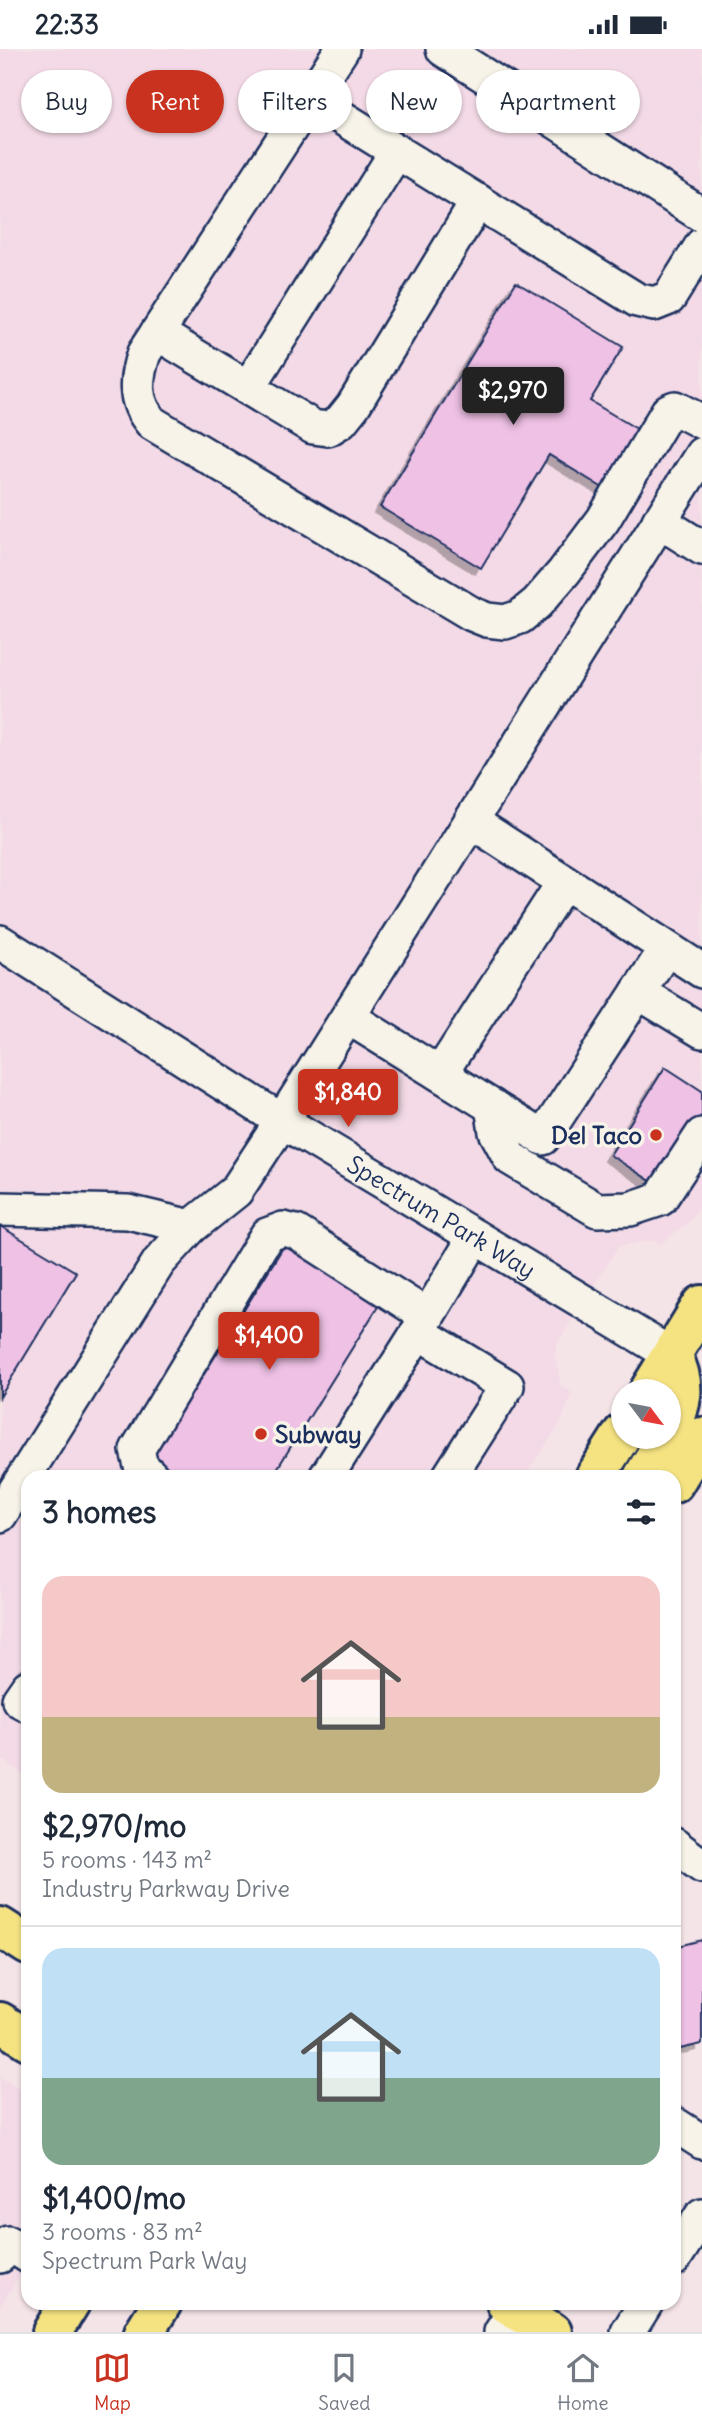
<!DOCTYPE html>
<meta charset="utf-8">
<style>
body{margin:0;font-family:Delius,sans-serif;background:#f2f2f3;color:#1f2937;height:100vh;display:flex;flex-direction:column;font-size:26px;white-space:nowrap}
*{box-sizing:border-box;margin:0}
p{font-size:23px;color:#747a83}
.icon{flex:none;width:38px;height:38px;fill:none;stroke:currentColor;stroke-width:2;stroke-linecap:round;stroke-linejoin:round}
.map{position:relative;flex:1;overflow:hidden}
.side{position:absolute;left:21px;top:1421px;width:660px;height:840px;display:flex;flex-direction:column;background:#fff;border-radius:21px;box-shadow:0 2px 5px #0004}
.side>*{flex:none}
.top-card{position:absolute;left:21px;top:21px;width:662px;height:63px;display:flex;gap:14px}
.needle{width:46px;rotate:122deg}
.fabs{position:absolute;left:611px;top:1330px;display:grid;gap:14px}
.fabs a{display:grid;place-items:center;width:70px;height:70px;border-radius:50%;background:#fff;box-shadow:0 2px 5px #0004;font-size:35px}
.price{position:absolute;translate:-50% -60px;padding:0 16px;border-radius:7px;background:#c8321e;color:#fff;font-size:23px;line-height:46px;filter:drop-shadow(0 2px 4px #0008)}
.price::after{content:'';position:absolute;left:50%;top:42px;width:21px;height:16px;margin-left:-10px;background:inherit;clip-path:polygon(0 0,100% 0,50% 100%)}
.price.selected{background:#222;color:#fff}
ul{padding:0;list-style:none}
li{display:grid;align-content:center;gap:14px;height:371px;padding:0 21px}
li+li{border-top:2px solid #e0e1e3}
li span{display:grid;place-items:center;height:217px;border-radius:21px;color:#555}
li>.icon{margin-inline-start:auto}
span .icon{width:126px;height:126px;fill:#fffc;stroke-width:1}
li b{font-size:30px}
h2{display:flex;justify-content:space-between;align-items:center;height:84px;padding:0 21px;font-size:30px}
.tag{padding:0 24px;border-radius:32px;background:#fff;box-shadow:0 2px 5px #0004;font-size:24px;line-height:63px}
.tag.selected{background:#c8321e;color:#fff}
.status{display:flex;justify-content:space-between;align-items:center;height:49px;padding:0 35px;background:#fff;direction:ltr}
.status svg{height:19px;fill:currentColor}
.dock{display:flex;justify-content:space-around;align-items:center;height:98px;border-top:2px solid #e0e1e3;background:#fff;font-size:19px;color:#747a83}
.dock a{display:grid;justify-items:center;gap:4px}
.dock .selected{color:#c8321e}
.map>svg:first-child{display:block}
</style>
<div class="status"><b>22:33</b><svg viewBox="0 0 49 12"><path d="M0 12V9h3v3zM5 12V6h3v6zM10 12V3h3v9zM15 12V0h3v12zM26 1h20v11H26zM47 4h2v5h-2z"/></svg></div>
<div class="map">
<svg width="702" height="2283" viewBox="0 0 702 2283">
<defs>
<filter id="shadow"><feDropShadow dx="-6" dy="6" stdDeviation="0" flood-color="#0004"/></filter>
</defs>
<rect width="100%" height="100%" fill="#f5e4e7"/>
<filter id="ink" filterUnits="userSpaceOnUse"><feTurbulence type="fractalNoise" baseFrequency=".0143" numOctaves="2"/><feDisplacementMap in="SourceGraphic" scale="14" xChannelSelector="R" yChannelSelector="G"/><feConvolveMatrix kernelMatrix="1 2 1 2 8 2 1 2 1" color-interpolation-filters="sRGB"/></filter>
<g filter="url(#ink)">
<!-- built -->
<path fill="#f3dae6" d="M0,0H702V1154L692,1170L661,1195L652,1191L618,1198L557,1295L555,1307L561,1337L572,1343L562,1372L524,1428H28V1728L0,1710Z
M0,2028L28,2046V2213L0,2258Z"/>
<!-- building -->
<path fill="#efc1e5" stroke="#1b2f5e" stroke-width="2" filter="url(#shadow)" d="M516,233L623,298L590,352L647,386L611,444L549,406L481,519L380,458Z
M665,1018L702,1042V1066L657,1136L610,1106Z
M0,1177L76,1223L0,1348Z
M287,1192L382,1251L272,1428H180L151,1410Z
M702,1891V1995L680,2000L676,1985L674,1986V1898Z"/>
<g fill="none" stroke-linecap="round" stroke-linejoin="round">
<!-- minor casing -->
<g stroke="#1b2f5e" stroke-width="38">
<g id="minor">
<path d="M342,0L144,304C135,330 133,352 152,374L472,565L487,571L505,573L520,568L537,554L564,523L603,471L668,362L675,359L702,373"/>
<path d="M443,0L702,166"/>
<path d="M310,49L637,251L654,255L669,249L702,196"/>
<path d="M157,284L313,378L328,380L341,372L353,357L478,152"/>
<path d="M248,339L397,102"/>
<path d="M659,472L702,499"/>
<path d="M471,772L702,922"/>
<path id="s1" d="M0,893L282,1072L672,1306"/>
<path d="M638,943L702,982"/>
<path d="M348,968L543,1089L666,900"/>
<path d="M440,1025L564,833"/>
<path d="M492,1057L496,1083L510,1109L597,1161L630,1160L660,1150L702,1086"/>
<path d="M0,1160L128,1163L191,1178"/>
<path d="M152,1428L141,1417L137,1401L267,1186L283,1180L296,1183L427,1267"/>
<path d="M326,1428L418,1283"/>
<path d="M449,1428L507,1337L418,1283L475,1188"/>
<path d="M0,1466L159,1213L191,1178L236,1142L282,1072L702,405"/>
<path d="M28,1638L19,1651L28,1656"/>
<path d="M674,1796L702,1817"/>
<path d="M674,2075L702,2093"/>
<path d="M0,2207L8,2194L28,2207"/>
<path d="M674,2210L702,2166"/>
<path d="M501,2283L516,2260"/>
<path d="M628,2283L646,2254"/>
</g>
</g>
<!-- major casing -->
<g stroke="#1b2f5e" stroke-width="44">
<path id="major" d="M649,1342L702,1256
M668,1385C683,1356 687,1335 672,1306
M595,1428L623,1384
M643,1428L667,1388
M674,1434L702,1388
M52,2283L70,2254
M144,2283L162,2254"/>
</g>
<!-- highway casing -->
<g stroke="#1b2f5e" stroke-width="44">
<path id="highway" d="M0,1878L28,1896
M0,1973L28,1991
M506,2254L552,2283"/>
</g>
<!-- minor -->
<use href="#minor" stroke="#f7f3e8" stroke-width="33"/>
<!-- major -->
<use href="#major" stroke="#f5e382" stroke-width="38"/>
<!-- highway -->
<use href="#highway" stroke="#f5e382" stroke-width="38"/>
</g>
</g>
<!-- markers -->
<g fill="#c8321e" stroke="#f7f3e8" stroke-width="2.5">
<circle cx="656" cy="1086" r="7"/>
<circle cx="261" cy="1385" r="7"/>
</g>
<g text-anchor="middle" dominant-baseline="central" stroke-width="7" stroke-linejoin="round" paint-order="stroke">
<!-- poi labels -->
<g font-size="24" font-weight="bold" fill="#1b2f5e" stroke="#f7f3e8" text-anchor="end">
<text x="642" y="1086">Del Taco</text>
<text x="275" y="1385" text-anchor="start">Subway</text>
</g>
<!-- street labels -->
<g font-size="24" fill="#1b2f5e" stroke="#f7f3e8">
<text stroke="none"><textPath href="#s1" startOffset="520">Spectrum Park Way</textPath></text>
</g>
</g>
</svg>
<div class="fabs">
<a><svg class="needle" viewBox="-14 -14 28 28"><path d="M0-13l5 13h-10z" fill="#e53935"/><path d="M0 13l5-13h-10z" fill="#747a83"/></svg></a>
</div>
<b class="price selected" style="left:513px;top:378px">$2,970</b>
<b class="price" style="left:348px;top:1080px">$1,840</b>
<b class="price" style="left:269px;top:1323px">$1,400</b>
<div class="top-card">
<a class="tag">Buy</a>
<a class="tag selected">Rent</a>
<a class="tag">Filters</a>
<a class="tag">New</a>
<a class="tag">Apartment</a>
</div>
<section class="side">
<h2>3 homes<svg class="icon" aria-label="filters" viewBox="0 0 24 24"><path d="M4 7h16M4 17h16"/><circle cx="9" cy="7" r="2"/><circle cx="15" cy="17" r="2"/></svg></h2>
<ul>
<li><span style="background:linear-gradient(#f6c9c9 65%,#c2b280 0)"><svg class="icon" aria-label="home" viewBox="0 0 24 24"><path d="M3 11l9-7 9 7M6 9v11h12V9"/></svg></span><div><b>$2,970/mo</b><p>5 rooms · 143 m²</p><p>Industry Parkway Drive</p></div></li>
<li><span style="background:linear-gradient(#bfe0f5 60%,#7fa58c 0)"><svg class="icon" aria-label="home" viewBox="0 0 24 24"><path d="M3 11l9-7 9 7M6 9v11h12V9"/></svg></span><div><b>$1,400/mo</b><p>3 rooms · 83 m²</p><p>Spectrum Park Way</p></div></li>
</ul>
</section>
</div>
<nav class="dock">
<a class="selected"><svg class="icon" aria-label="map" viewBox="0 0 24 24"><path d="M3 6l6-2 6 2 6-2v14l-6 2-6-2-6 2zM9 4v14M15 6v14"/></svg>Map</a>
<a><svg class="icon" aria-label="saved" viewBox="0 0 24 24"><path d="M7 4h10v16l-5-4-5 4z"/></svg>Saved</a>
<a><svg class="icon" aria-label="home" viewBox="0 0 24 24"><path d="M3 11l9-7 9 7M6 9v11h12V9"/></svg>Home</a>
</nav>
